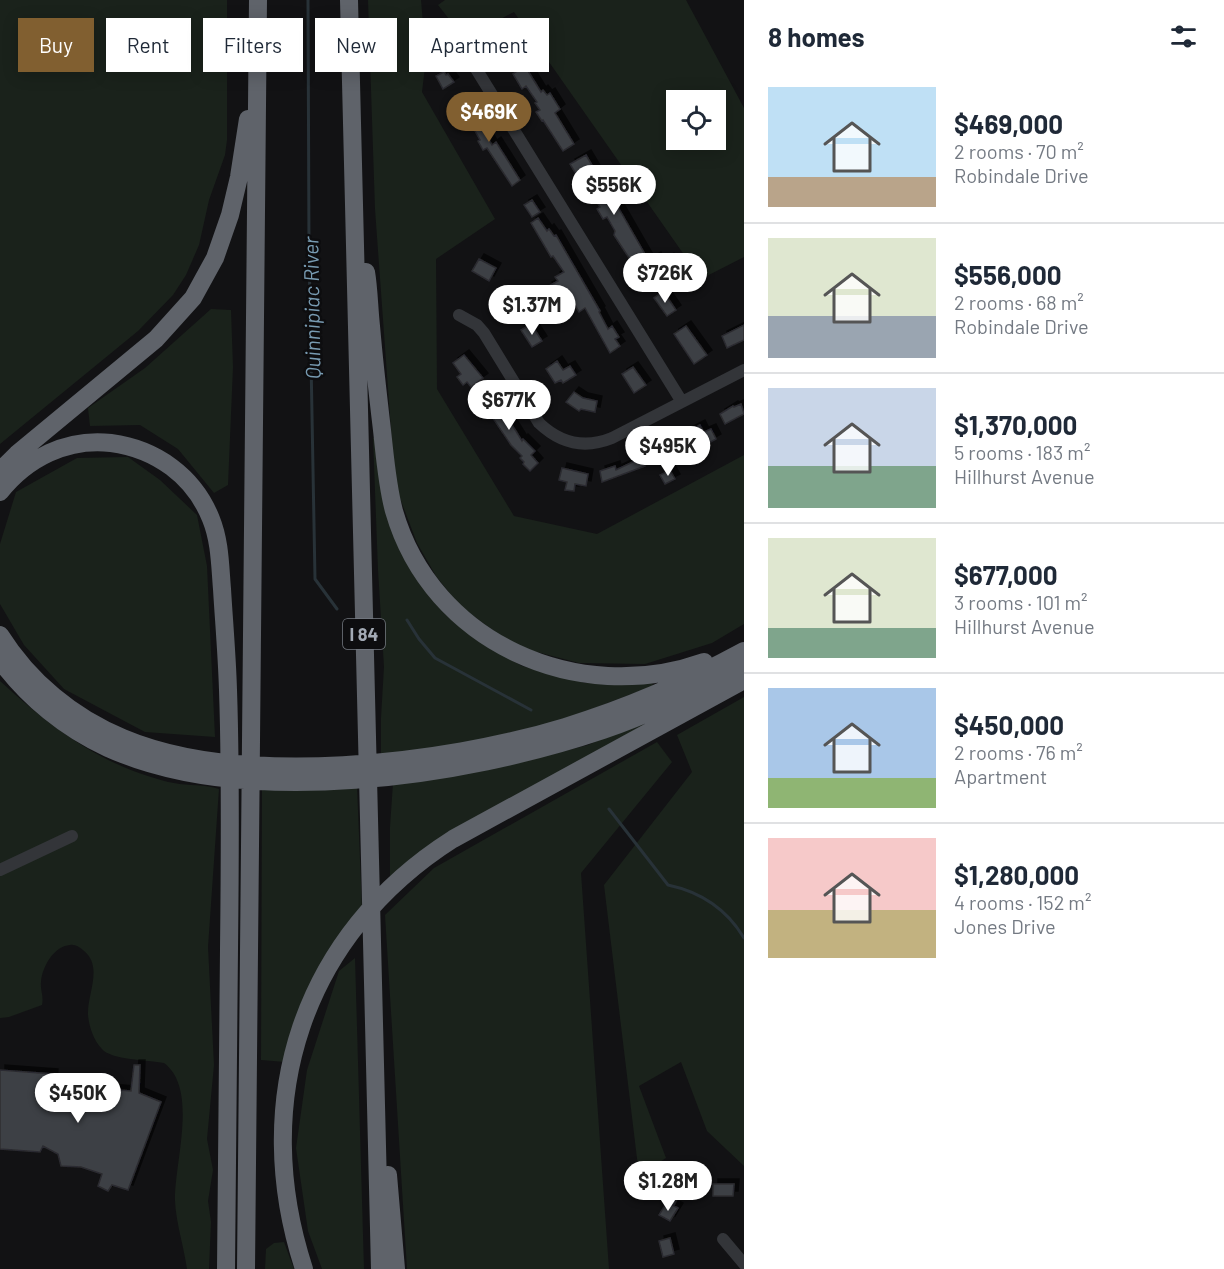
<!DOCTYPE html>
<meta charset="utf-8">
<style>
body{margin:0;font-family:Barlow,sans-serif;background:#f2f2f3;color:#1f2937;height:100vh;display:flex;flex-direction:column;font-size:22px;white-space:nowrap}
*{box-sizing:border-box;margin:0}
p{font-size:20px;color:#747a83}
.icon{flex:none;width:33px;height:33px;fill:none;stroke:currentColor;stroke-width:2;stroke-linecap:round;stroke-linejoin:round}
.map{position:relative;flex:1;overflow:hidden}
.panel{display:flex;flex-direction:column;background:#fff;width:480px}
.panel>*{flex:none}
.banner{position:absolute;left:18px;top:18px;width:570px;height:54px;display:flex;gap:12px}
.tools{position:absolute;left:666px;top:90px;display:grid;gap:12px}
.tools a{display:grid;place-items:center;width:60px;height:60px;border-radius:0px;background:#fff;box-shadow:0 3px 15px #0003;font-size:30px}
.price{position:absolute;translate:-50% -51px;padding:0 14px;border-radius:21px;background:#fff;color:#222;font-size:20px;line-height:39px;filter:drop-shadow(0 2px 3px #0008)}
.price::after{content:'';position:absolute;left:50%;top:36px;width:18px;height:14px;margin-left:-9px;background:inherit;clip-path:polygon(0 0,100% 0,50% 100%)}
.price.selected{background:#815f30;color:#fff}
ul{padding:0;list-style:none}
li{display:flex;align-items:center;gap:18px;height:150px;padding:0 24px}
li+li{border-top:2px solid #e0e1e3}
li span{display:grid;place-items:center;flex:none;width:168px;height:120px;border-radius:0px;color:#555}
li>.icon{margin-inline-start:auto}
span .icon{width:72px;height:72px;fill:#fffc;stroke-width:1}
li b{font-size:26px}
h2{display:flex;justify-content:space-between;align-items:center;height:72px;padding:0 24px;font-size:26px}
.pill{padding:0 21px;border-radius:0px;background:#fff;box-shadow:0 3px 15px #0003;font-size:21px;line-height:54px}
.pill.selected{background:#815f30;color:#fff}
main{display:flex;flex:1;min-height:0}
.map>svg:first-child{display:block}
</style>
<main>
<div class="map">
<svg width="744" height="1269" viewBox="0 0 744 1269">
<defs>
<filter id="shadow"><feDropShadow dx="5" dy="-5" stdDeviation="0" flood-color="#0009"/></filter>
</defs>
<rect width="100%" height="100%" fill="#121214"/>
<!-- green -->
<path fill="#1a221b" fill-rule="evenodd" d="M0,0H227V140L225,155L209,200L199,245L186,275L173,295L138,331L0,444Z
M368,0H421L426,58L422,92L495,219L436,259L437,389L514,516L597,534L744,455V624L712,643L645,664L579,663L514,646L459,605L436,576L417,543L395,485L375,209Z
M445,0H686L744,108V257L701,279L514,12L464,38L438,5ZM676,100H716V140H676Z
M211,309L231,310L233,367L228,485L214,493L178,449L140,425L90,426L88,408L145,368Z
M373,438H377L393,530L418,581L446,615L484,644L522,666L585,683L652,682L653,686L560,721L450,747L381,755V718L384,667L378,570Z
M128,457L160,480L197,515L207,566L215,737L145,732L64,689L24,645L0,604V544L16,492L77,458Z
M0,681C45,722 92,759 151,777C159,779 166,782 174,783C188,786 206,784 219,789L208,947L214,1065L207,1139L213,1170L208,1201L211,1222L209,1269H187C184,1247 176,1223 175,1201C174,1163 199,1089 164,1063C148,1060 111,1060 102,1049C94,1041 89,1027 88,1015C87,994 104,966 83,950C79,947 75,944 70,945C54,946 42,967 41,982C40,990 44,996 42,1005L9,1017L0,1018Z
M744,697V1166L707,1131L681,1062L639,1086L666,1158L639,1175L604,885L692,772L677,735Z
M666,711L390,880V827L393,783L506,766L588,745Z
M657,742L672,762L581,873L609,1269H407L385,915L434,868Z
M262,786H357L362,909L285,1062L261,1060Z
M355,958L364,1269H322L308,1231L296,1148L307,1070L339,971Z
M284,1242L294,1269H265L266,1249L274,1243Z"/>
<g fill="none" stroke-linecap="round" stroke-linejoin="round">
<!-- stream -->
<path stroke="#283238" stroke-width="3" d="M308,0L309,250L315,579L337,609
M407,620L419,639L435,658L531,710
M609,809L668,885C701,892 726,908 744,938"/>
</g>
<!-- building -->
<path fill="#3e4044" stroke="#2c2c30" stroke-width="1.5" filter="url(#shadow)" d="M511,25L516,32L511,36L520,50L510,57L504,48L500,50L492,37Z
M525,66L541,92L543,90L547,95L550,93L560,109L555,113L574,144L563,151L543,120L542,121L536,112L540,110L535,103L537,102L526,86L522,89L513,74Z
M444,72L446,75L448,74L454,82L443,89L436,76Z
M470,98L480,114L483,121L479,123L492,145L496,142L520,180L512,186L487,148L483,150L478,141L480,140L465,113L467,112L462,103Z
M586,155L609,194L612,192L616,199L614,200L649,261L656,257L660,264L641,276L614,235L615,231L607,217L603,219L597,209L600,207L578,173L576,174L570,164Z
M532,200L540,212L532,217L524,205Z
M538,218L547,231L549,229L554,236L556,235L600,311L599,312L608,329L612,326L619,337L615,339L620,346L610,353L585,308L579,312L569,295L559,300L555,299L547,287L558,281L555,277L564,272L553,256L551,257L531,223Z
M669,258L675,269L662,277L655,267Z
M479,259L496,268L489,281L472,271Z
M663,291L676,310L667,316L654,298Z
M511,292L521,306L512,312L502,298Z
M531,324L542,341L532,347L521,330Z
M744,325V340L727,348L722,336Z
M686,326L707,355L694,364L674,334Z
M464,355L483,378L471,387L467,382L463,385L457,377L461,374L453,363Z
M557,361L563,370L570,366L576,375L563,383L561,380L555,383L546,369Z
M633,367L646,385L634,393L622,374Z
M491,391L522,441L523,439L535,451L531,455L538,463L530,471L523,464L524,462L520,458L522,456L511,445L480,399Z
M574,392L583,398L597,401L595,412L581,409L579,411L566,402Z
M741,404L744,414L725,424L720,414L733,406L734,407Z
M700,425L706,437L683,449L684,452L671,459L664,447L666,446L665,443Z
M711,429L716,439L709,443L704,432Z
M641,458L645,466L602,482L600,471L615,466L616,470Z
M562,468L588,474L586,486L575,484L574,491L565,490L567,482L559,480Z
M670,470L675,479L665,484L660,475Z
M134,1065H140L139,1093L161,1102L128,1190L112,1185L108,1191L98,1186L102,1174L81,1167L61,1166L58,1154L43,1146L40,1152L0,1149V1070L53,1074L52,1085L64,1087L66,1086L131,1091Z
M654,1184L678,1197L674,1205L650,1192Z
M713,1184H734L733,1196H713Z
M667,1202L678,1208L670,1221L659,1215Z
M670,1238L674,1254L663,1257L659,1241Z"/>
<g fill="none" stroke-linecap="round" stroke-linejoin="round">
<!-- minor -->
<path stroke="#333539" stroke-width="12" d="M448,43L456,46L470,59L682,402
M459,315L477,325L484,333L539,423C561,444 585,449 612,438L744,370
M0,870L72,836
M723,1239L744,1264"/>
<!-- highway -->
<path stroke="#5f636a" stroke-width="18" d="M349,0L380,1269
M366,272C369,290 369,308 371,326C374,361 378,396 382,430C385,457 387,485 394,511C432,643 578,707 704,662
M0,471L17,454L156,339L193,298L215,258L230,215L239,177L248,119
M0,492C27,458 67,438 111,443C156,449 194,476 211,519C220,541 220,565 222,589C224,622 227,656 228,690C231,776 230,863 229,949C228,1056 227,1162 226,1269
M0,635C29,681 73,718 123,738C242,788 444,764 565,727C627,708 687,682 744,651
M0,660C28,698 66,729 108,748C246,810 464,777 603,730C652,713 698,691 744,667
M388,1175L396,1269
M246,1269L258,0
M304,1269C249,1101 302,935 453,839L744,680"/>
</g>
<g text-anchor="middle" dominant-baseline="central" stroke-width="5" stroke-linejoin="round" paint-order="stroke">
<!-- shield labels -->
<rect fill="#0d0d0f" stroke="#767b83" stroke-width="1.5" x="343" y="619" width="42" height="30" rx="4.5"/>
<g font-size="18" font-weight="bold" fill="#a3aab5">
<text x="364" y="634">I 84</text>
</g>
<!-- water labels -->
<g font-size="21" font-style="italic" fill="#789bb2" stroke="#0d0d0f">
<text transform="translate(311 308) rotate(-91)">Quinnipiac River</text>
</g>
</g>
</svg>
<div class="tools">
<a><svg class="icon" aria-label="locate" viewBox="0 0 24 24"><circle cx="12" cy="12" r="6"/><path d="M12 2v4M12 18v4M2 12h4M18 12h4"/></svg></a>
</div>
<b class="price selected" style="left:489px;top:143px">$469K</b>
<b class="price" style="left:614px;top:216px">$556K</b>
<b class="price" style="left:665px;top:304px">$726K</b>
<b class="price" style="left:532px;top:336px">$1.37M</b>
<b class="price" style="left:509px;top:431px">$677K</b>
<b class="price" style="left:668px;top:477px">$495K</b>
<b class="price" style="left:78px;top:1124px">$450K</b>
<b class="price" style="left:668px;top:1212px">$1.28M</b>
<div class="banner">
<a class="pill selected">Buy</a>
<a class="pill">Rent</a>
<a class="pill">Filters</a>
<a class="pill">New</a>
<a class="pill">Apartment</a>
</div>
</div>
<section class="panel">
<h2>8 homes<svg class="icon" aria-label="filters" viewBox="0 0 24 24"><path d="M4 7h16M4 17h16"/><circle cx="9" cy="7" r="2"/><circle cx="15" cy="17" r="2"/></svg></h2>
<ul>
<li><span style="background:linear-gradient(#bfe0f5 75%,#b9a48a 0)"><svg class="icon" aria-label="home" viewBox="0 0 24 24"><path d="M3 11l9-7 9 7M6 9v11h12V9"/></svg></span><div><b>$469,000</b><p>2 rooms · 70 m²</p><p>Robindale Drive</p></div></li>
<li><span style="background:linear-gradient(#dfe7d0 65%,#9aa5b1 0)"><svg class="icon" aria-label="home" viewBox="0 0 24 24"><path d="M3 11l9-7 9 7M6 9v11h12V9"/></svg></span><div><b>$556,000</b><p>2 rooms · 68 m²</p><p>Robindale Drive</p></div></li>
<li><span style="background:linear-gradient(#c9d6e8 65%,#7fa58c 0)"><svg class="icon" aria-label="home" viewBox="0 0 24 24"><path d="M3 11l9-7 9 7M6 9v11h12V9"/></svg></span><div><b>$1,370,000</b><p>5 rooms · 183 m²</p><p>Hillhurst Avenue</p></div></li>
<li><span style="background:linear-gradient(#dfe7d0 75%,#7fa58c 0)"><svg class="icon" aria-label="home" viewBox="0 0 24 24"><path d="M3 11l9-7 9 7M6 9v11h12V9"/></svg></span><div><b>$677,000</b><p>3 rooms · 101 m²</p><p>Hillhurst Avenue</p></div></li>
<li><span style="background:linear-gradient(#a9c7e8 75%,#8fb573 0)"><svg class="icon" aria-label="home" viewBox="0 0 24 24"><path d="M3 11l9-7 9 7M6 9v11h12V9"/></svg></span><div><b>$450,000</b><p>2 rooms · 76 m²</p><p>Apartment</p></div></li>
<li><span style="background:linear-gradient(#f6c9c9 60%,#c2b280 0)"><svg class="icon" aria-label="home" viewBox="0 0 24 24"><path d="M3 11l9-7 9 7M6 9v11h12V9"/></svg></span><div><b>$1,280,000</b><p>4 rooms · 152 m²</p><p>Jones Drive</p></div></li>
</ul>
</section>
</main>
